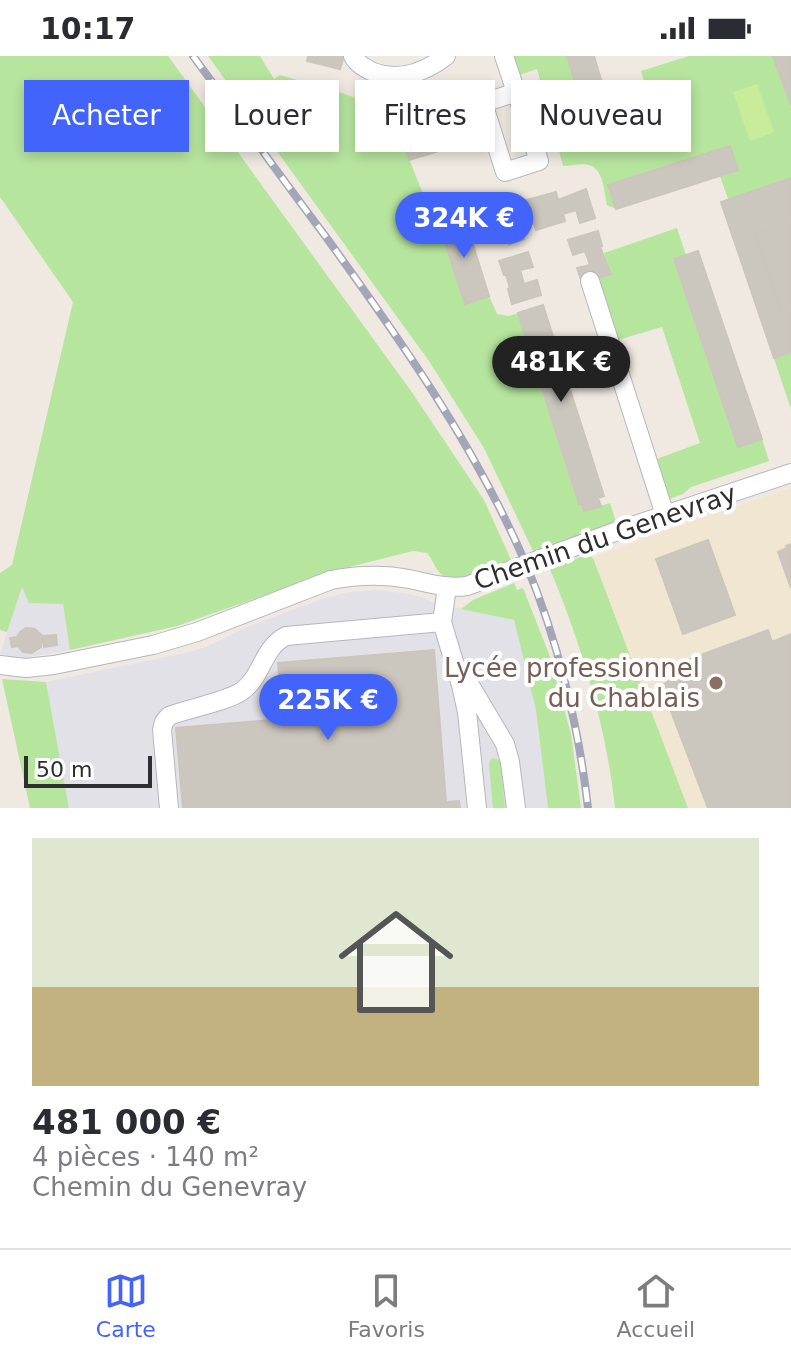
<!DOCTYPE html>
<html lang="fr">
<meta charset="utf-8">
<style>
body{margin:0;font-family:"DejaVu Sans",sans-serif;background:#f2f2f3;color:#2b2b33;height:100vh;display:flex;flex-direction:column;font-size:30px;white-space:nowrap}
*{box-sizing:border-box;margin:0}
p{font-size:26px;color:#7c7c81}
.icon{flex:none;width:44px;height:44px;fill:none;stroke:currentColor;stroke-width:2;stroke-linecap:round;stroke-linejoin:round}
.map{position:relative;height:752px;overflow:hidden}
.sheet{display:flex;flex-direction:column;background:#fff;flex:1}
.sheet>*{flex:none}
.hud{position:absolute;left:24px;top:24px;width:744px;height:72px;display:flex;gap:16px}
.scale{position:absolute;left:24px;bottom:20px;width:128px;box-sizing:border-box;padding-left:8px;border:4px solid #2e2e2e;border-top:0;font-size:22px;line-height:28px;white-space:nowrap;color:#2e2e2e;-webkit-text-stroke:6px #fff;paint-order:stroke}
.price{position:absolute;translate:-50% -68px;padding:0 18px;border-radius:28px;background:#4264fb;color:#fff;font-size:26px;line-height:52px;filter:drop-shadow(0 2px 4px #0008)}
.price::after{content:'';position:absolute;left:50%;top:48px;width:24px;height:18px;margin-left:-12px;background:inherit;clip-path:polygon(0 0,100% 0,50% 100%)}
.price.active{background:#222;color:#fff}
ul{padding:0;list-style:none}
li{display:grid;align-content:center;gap:16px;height:424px;padding:0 32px}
li span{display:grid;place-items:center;height:248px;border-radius:0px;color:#555}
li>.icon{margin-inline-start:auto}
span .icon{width:144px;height:144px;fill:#fffc;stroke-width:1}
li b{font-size:34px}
.chip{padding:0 28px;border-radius:0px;background:#fff;box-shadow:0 4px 12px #0003;font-size:28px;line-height:72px}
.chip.active{background:#4264fb;color:#fff}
.status{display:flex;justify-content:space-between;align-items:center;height:56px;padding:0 40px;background:#fff;direction:ltr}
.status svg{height:22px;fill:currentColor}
.tab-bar{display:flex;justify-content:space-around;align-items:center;height:112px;border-top:2px solid #e1e1e2;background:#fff;font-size:22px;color:#7c7c81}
.tab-bar a{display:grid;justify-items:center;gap:4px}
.tab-bar .active{color:#4264fb}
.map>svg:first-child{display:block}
</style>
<div class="status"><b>10:17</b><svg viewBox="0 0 49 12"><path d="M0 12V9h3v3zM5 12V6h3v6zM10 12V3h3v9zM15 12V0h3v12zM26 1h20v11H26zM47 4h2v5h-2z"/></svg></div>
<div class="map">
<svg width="791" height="752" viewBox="0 0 791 752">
<rect width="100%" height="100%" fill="#efe9e1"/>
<!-- industrial -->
<path fill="#e3e1e8" d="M22,530L63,548L70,594L17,603L0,599Z
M377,534L404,537L425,542L430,546L514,564L536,654L548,752H69L46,626L185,597L206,591L245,572L322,543L349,536Z"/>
<!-- education -->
<path fill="#f0e6d1" d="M791,432V752H688L593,502L669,473Z"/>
<!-- green -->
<path fill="#b6e59e" d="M0,0H168L411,335L484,444L512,506C495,511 458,530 442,519C435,514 433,503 427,497L413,495L337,514L177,570L70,594L63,548L29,547L22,531L7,576L0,574V517L12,509L73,246L0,141Z
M208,0H260L274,23L280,19L342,37L390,55L427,148L439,168L465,247L489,240L497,258L509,260L518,257L578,447H582L585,455L610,447L616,466L534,497L484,392L429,305Z
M512,0H567L587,64L600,60L627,59L652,51L641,15L689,0H791V353L721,146L728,143L720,120L738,114L730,90L609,129L616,153L607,149C604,137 604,113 589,109C582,107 570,110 563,110L537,13L519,19Z
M677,172L686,199L674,204L738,391L762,383L769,405L691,431L683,438L667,444L654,404L700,387L662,271L618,284L598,222L611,218L604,197Z
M586,499L593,502L688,752H615C606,668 582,591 550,513Z
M514,527L517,534L523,532L549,598L571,678L581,752H548L536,654L514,564L461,553L473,544Z
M2,623L46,626L69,752H30Z
M494,702L499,704L501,708L505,752H493L489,708L490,704Z"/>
<!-- pitch -->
<path fill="#c9ec9a" d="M757,28L774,76L750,85L733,36Z"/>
<!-- building -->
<path fill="#cbc7bf" stroke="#cbc5ba" stroke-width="2" d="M308,0H344L340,13L307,5Z
M567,0H594L611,57L587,64Z
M773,0H791V49Z
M450,34L461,68L436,75L442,94L409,104L394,51Z
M730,90L738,114L616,153L608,129Z
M791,122V296L774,302L721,146Z
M586,133L595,162L580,167L576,154L563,158L565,165L536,174L534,167L520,171L524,183L509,188L500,158L529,153L527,144L556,136L558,144Z
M464,160L489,240L465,248L439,168Z
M791,164V253L781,256L755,177Z
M598,175L602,190L600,191L611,218L582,227L577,212L590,209L585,195L573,199L568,184Z
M698,195L762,383L738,391L674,203Z
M528,196L533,211L520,214L524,228L537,224L541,239L512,248L508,233L510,232L506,219H504L499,205Z
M543,249L604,440L579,448L518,257Z
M598,442L601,450L584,455L582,447Z
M708,484L735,559L683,578L656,503Z
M791,488V532L778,496L787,492L786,490Z
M26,572L35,573L42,580L41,591L32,597L23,596L18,590L12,591L10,582L17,581L20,576Z
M768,574L772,586L791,578V752H708L661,629L668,626L663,613Z
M56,579L57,589L44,591L43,580Z
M434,594L446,746L459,745L460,752H183L176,672L283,663L278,607Z"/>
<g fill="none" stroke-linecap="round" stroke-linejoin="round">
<!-- minor casing -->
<g stroke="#b4b7c1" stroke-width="20">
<path id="minor" d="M353,0C357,8 365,12 373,16C399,26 425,16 446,0
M504,0L539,105L505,116L483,47L517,36
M590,225L665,459
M442,566L461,629L467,656L477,752
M0,609L26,612L54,609L153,589L197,576L331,524C357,519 383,518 409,523C429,527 446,533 467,530L623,473L791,417
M464,619L505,688L510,706L516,752
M169,752L162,674L164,666L169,660C189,652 226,646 242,635C262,621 263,591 286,580L442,566L447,531"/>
</g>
<!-- minor -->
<use href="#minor" stroke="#fff" stroke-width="18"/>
<!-- rail casing -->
<g stroke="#a3a6b8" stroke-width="8">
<path id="rail" d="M193,0C237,60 281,121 326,181C401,285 474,388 525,506C557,581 579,671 588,752"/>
</g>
<!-- rail -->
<use href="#rail" stroke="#fff" stroke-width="5" stroke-dasharray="15" stroke-linecap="butt"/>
</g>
<!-- markers -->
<circle fill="#8d6e63" stroke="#fff" stroke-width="3" cx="716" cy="627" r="8"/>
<g text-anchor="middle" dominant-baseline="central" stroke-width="8" stroke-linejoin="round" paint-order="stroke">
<!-- street labels -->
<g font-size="26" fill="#2e2e2e" stroke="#fff">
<text transform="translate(605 481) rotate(-19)">Chemin du Genevray</text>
</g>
<!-- education labels -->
<g font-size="26" fill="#785e54" stroke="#fff" text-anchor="end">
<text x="700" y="612">Lycée professionnel<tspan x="700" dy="30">du Chablais</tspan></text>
</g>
</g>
</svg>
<div class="scale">50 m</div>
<b class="price" style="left:464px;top:204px">324K €</b>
<b class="price active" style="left:561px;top:348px">481K €</b>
<b class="price" style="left:328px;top:686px">225K €</b>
<div class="hud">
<a class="chip active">Acheter</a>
<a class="chip">Louer</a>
<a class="chip">Filtres</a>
<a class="chip">Nouveau</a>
</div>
</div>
<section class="sheet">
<ul>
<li><span style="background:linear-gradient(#dfe7d0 60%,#c2b280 0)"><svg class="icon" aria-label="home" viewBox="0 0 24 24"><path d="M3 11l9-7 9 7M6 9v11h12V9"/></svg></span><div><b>481 000 €</b><p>4 pièces · 140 m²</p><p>Chemin du Genevray</p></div></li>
</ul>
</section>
<nav class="tab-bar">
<a class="active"><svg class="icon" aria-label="map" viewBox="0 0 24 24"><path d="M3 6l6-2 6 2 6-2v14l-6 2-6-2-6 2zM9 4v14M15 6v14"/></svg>Carte</a>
<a><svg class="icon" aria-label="saved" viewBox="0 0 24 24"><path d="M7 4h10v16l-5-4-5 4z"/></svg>Favoris</a>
<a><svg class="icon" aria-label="home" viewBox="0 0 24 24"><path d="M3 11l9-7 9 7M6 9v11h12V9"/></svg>Accueil</a>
</nav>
